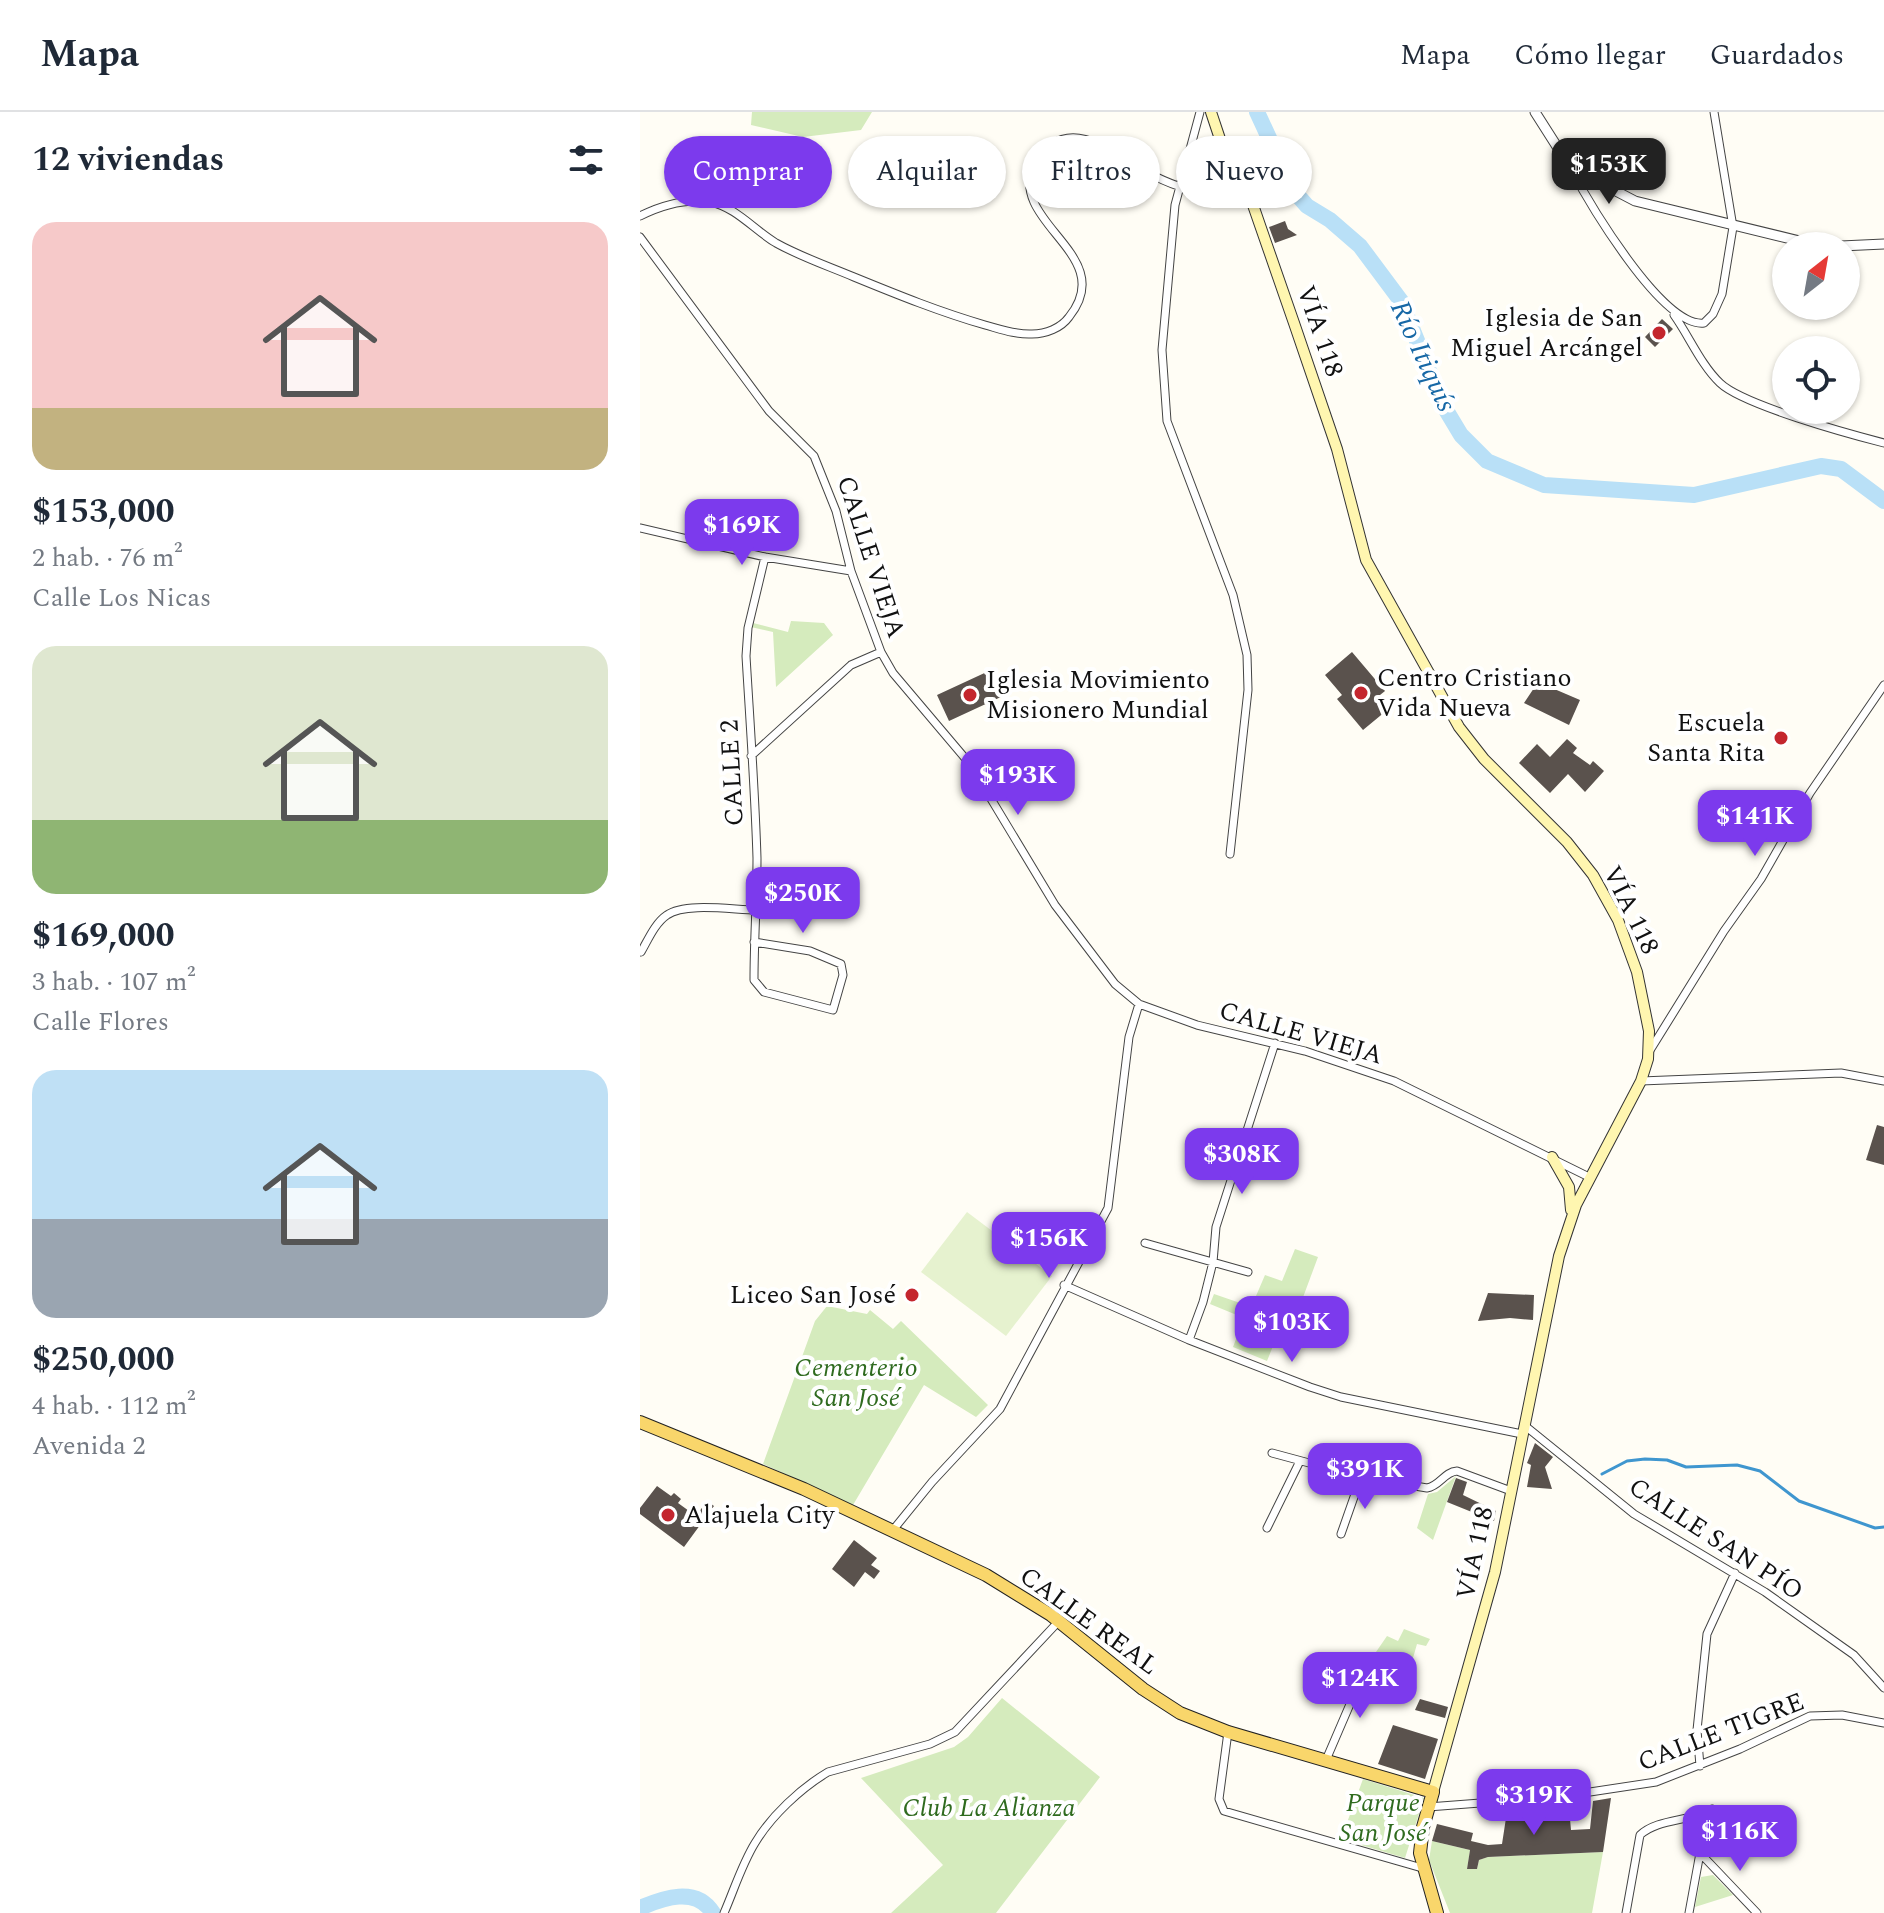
<!DOCTYPE html>
<html lang="es">
<meta charset="utf-8">
<style>
body{margin:0;font-family:Spectral,serif;background:#f2f2f3;color:#1f2937;height:100vh;display:flex;flex-direction:column;font-size:30px;white-space:nowrap}
*{box-sizing:border-box;margin:0}
p{font-size:26px;color:#747a83}
.icon{flex:none;width:44px;height:44px;fill:none;stroke:currentColor;stroke-width:2;stroke-linecap:round;stroke-linejoin:round}
.map{position:relative;flex:1;overflow:hidden}
.sheet{display:flex;flex-direction:column;background:#fff;width:640px}
.sheet>*{flex:none}
.top-card{position:absolute;left:24px;top:24px;width:760px;height:72px;display:flex;gap:16px}
.needle{width:52px;rotate:31deg}
.fabs{position:absolute;left:1132px;top:120px;display:grid;gap:16px}
.fabs a{display:grid;place-items:center;width:88px;height:88px;border-radius:50%;background:#fff;box-shadow:0 2px 6px #0004;font-size:40px}
.price{position:absolute;translate:-50% -68px;padding:0 18px;border-radius:16px;background:#7c3aed;color:#fff;font-size:26px;line-height:52px;filter:drop-shadow(0 2px 4px #0008)}
.price::after{content:'';position:absolute;left:50%;top:48px;width:24px;height:18px;margin-left:-12px;background:inherit;clip-path:polygon(0 0,100% 0,50% 100%)}
.price.current{background:#222;color:#fff}
ul{padding:0;list-style:none}
li{display:grid;align-content:center;gap:16px;height:424px;padding:0 32px}
li span{display:grid;place-items:center;height:248px;border-radius:24px;color:#555}
li>.icon{margin-inline-start:auto}
span .icon{width:144px;height:144px;fill:#fffc;stroke-width:1}
li b{font-size:34px}
h2{display:flex;justify-content:space-between;align-items:center;height:96px;padding:0 32px;font-size:34px}
.chip{padding:0 28px;border-radius:36px;background:#fff;box-shadow:0 2px 6px #0004;font-size:28px;line-height:72px}
.chip.current{background:#7c3aed;color:#fff}
header{display:flex;align-items:center;gap:48px;box-sizing:border-box;height:112px;padding:0 40px;background:#fff;border-bottom:2px solid #e0e1e3}
header strong{font-size:38px}
nav{display:flex;gap:44px;margin-inline-start:auto;font-size:28px}
main{display:flex;flex:1;min-height:0}
.map>svg:first-child{display:block}
</style>
<header>
<strong>Mapa</strong>
<nav><a>Mapa</a><a>Cómo llegar</a><a>Guardados</a></nav>
</header>
<main>
<section class="sheet">
<h2>12 viviendas<svg class="icon" aria-label="filters" viewBox="0 0 24 24"><path d="M4 7h16M4 17h16"/><circle cx="9" cy="7" r="2"/><circle cx="15" cy="17" r="2"/></svg></h2>
<ul>
<li><span style="background:linear-gradient(#f6c9c9 75%,#c2b280 0)"><svg class="icon" aria-label="home" viewBox="0 0 24 24"><path d="M3 11l9-7 9 7M6 9v11h12V9"/></svg></span><div><b>$153,000</b><p>2 hab. · 76 m²</p><p>Calle Los Nicas</p></div></li>
<li><span style="background:linear-gradient(#dfe7d0 70%,#8fb573 0)"><svg class="icon" aria-label="home" viewBox="0 0 24 24"><path d="M3 11l9-7 9 7M6 9v11h12V9"/></svg></span><div><b>$169,000</b><p>3 hab. · 107 m²</p><p>Calle Flores</p></div></li>
<li><span style="background:linear-gradient(#bfe0f5 60%,#9aa5b1 0)"><svg class="icon" aria-label="home" viewBox="0 0 24 24"><path d="M3 11l9-7 9 7M6 9v11h12V9"/></svg></span><div><b>$250,000</b><p>4 hab. · 112 m²</p><p>Avenida 2</p></div></li>
</ul>
</section>
<div class="map">
<svg width="1244" height="1801" viewBox="0 0 1244 1801">
<rect width="100%" height="100%" fill="#fffdf5"/>
<!-- green -->
<path fill="#d5ebbd" d="M112,0H232L221,18L163,25L111,13Z
M151,509L184,511L193,523L136,575L133,520L111,515L113,511L148,520Z
M655,1137L678,1145L649,1223L639,1219L627,1249L593,1235L604,1206L570,1192L574,1182L606,1193L609,1185L616,1184L625,1163L642,1169Z
M187,1194L227,1202L230,1198L253,1217L261,1209L348,1293L336,1305L284,1273L213,1393L123,1352L175,1209Z
M816,1364L793,1428L777,1416L788,1382L797,1380Z
M764,1517L790,1527L786,1534L777,1532L773,1546L740,1552L736,1540L747,1524L758,1529Z
M362,1586L460,1665L356,1801H251L303,1753L221,1666L314,1635L328,1625Z
M723,1667L784,1686L765,1746L701,1727Z
M931,1691L930,1707L866,1706V1699Z
M792,1729L830,1738L827,1757H837L839,1748L848,1745L963,1740L952,1801H810L789,1748Z
M1073,1763L1093,1783L1055,1795L1061,1765Z"/>
<!-- pitch -->
<path fill="#e6f2cf" d="M327,1100L412,1164L366,1224L281,1160Z"/>
<g fill="none" stroke-linecap="round" stroke-linejoin="round">
<!-- stream -->
<path stroke="#3f96cf" stroke-width="3" d="M962,1362L987,1349L1005,1347L1027,1348L1046,1355L1097,1353L1120,1359L1159,1389L1235,1416L1244,1415"/>
<!-- river -->
<path stroke="#b9e0f7" stroke-width="16" d="M617,0L653,78L667,94L690,108L720,134L761,189L803,293L821,323L847,349L904,373L1054,383L1181,354L1201,357L1244,389
M0,1796C23,1786 56,1774 73,1801"/>
</g>
<!-- building -->
<path fill="#5a524d" d="M645,109L648,117L657,123L635,131L629,115Z
M1022,207L1033,217L1015,235L1005,225Z
M712,540L745,579L735,587L746,599L723,618L697,587L702,583L685,563Z
M351,558L363,584L309,609L297,583Z
M898,570L940,588L929,613L884,591Z
M927,627L937,636L933,641L950,653L953,649L964,659L945,680L928,662L910,681L879,651L897,632L910,645Z
M1237,1013L1244,1015V1053L1226,1048Z
M848,1181L894,1183L893,1208L870,1206L838,1209Z
M895,1331L913,1345L905,1355L912,1377L887,1375L891,1353L887,1351Z
M816,1366L827,1370L823,1383L856,1399L854,1409L807,1390Z
M17,1374L31,1384L34,1381L41,1387L38,1391L56,1404L67,1389L74,1394L44,1435L0,1402V1396Z
M214,1428L237,1446L231,1453L240,1459L234,1467L225,1460L214,1475L192,1457Z
M780,1587L808,1595L805,1606L775,1598Z
M753,1613L798,1627L785,1667L738,1652Z
M971,1686L963,1740L848,1745L839,1748L837,1757H827L830,1738L792,1729L797,1712L833,1721L831,1729L848,1733L862,1732L866,1706L930,1707L931,1718L950,1717L953,1689Z"/>
<g fill="none" stroke-linecap="round" stroke-linejoin="round">
<!-- minor casing -->
<g stroke="#444" stroke-width="9">
<path id="minor" d="M560,0L535,93L522,238L527,309L593,483L607,543L608,578L590,742
M930,55C948,89 1022,216 1064,211L1073,202L1082,182L1093,115L1074,0
M0,104C22,93 45,86 70,90C96,95 114,118 136,131C161,145 188,154 214,165C258,183 300,200 345,213C360,217 376,223 392,222C406,222 421,216 429,205C479,143 369,112 393,54C396,45 403,37 412,32C426,23 443,25 458,32C485,47 509,64 538,74
M0,125L129,299L174,344L196,399L211,459L241,540L253,561L330,652L415,793L475,872L499,892L557,913L665,939L754,969L951,1066
M1034,203C1049,224 1061,253 1080,271C1103,293 1209,322 1244,331
M0,416L125,445L211,459
M111,644L211,553L241,540
M114,830L170,839L201,852L203,863L193,898L124,880L114,868C114,827 117,787 117,746C115,679 110,611 106,544L108,516L125,445
M1,840C8,828 15,811 27,803C45,790 94,798 116,798
M1009,940L1084,819L1121,767L1170,681L1244,573
M1001,969L1201,961L1244,969
M505,1131L608,1160
M424,1173L549,1228L670,1275L701,1285L882,1322
M549,1228L563,1190L573,1150L576,1115L635,931
M884,1313L994,1402L1125,1480L1214,1543L1244,1576
M632,1341L721,1365L787,1376C800,1374 804,1360 817,1359L871,1379
M627,1416L660,1349
M253,1418L292,1370L360,1297L468,1096L489,925L499,892
M701,1422L721,1365
M588,1620L579,1687L584,1699L782,1756
M686,1648L726,1555
M1060,1654L1057,1618L1067,1522L1095,1461
M788,1695L917,1685L1016,1670L1100,1637L1170,1604L1202,1603L1244,1611
M1060,1741L1117,1801
M84,1801C94,1778 102,1752 115,1731C131,1704 161,1676 188,1660L290,1632L315,1620L419,1509
M986,1801L1000,1723C1018,1706 1051,1710 1072,1697
M1049,1801L1060,1741L1059,1705"/>
</g>
<!-- tertiary casing -->
<g stroke="#444" stroke-width="11">
<path id="tertiary" d="M895,0L930,55L995,89L1180,134
M1201,134L1244,132"/>
</g>
<!-- secondary casing -->
<g stroke="#333" stroke-width="12">
<path id="secondary" d="M571,0L581,30L613,93L654,211L697,337L726,448L819,615L844,647L927,730L953,763L978,808L997,860L1009,919L1008,947L1001,969L936,1093L919,1144L855,1460L793,1680
M912,1045L929,1075L931,1098"/>
</g>
<!-- primary casing -->
<g stroke="#222" stroke-width="14">
<path id="primary" d="M0,1310L164,1377L346,1463L411,1503L503,1577L540,1601L588,1620L793,1680L783,1715L780,1741L797,1801"/>
</g>
<!-- minor -->
<use href="#minor" stroke="#fff" stroke-width="7"/>
<!-- tertiary -->
<use href="#tertiary" stroke="#fff" stroke-width="9"/>
<!-- secondary -->
<use href="#secondary" stroke="#fff6b0" stroke-width="10"/>
<!-- primary -->
<use href="#primary" stroke="#f9d66b" stroke-width="12"/>
</g>
<!-- markers -->
<g fill="#c4262e" stroke="#fff" stroke-width="3">
<circle cx="1019" cy="221" r="8"/>
<circle cx="721" cy="581" r="8"/>
<circle cx="330" cy="583" r="8"/>
<circle cx="1141" cy="626" r="8"/>
<circle cx="272" cy="1183" r="8"/>
<circle cx="28" cy="1403" r="8"/>
</g>
<g text-anchor="middle" dominant-baseline="central" stroke-width="8" stroke-linejoin="round" paint-order="stroke">
<!-- poi labels -->
<g font-size="26" fill="#111" stroke="#fff" text-anchor="end">
<text x="1003" y="206">Iglesia de San<tspan x="1003" dy="30">Miguel Arcángel</tspan></text>
<text x="737" y="566" text-anchor="start">Centro Cristiano<tspan x="737" dy="30">Vida Nueva</tspan></text>
<text x="346" y="568" text-anchor="start">Iglesia Movimiento<tspan x="346" dy="30">Misionero Mundial</tspan></text>
<text x="1125" y="611">Escuela<tspan x="1125" dy="30">Santa Rita</tspan></text>
<text x="256" y="1183">Liceo San José</text>
<text x="44" y="1403" text-anchor="start">Alajuela City</text>
</g>
<!-- street labels -->
<g font-size="26" fill="#111" stroke="#fff">
<text transform="translate(680 219) rotate(71)">VÍA 118</text>
<text transform="translate(231 445) rotate(72)">CALLE VIEJA</text>
<text transform="translate(92 661) rotate(-93)">CALLE 2</text>
<text transform="translate(991 798) rotate(64)">VÍA 118</text>
<text transform="translate(661 921) rotate(16)">CALLE VIEJA</text>
<text transform="translate(1076 1427) rotate(33)">CALLE SAN PÍO</text>
<text transform="translate(835 1441) rotate(-78)">VÍA 118</text>
<text transform="translate(449 1509) rotate(36)">CALLE REAL</text>
<text transform="translate(1081 1620) rotate(-21)">CALLE TIGRE</text>
</g>
<!-- park labels -->
<g font-size="26" font-style="italic" fill="#2f6b1f" stroke="#fff">
<text x="216" y="1256">Cementerio<tspan x="216" dy="30">San José</tspan></text>
<text x="743" y="1691">Parque<tspan x="743" dy="30">San José</tspan></text>
<text x="349" y="1696">Club La Alianza</text>
</g>
<!-- water labels -->
<g font-size="28" font-style="italic" fill="#1768a6" stroke="#fff">
<text transform="translate(783 244) rotate(65)">Río Itiquís</text>
</g>
</g>
</svg>
<div class="fabs">
<a><svg class="needle" viewBox="-14 -14 28 28"><path d="M0-13l5 13h-10z" fill="#e53935"/><path d="M0 13l5-13h-10z" fill="#747a83"/></svg></a>
<a><svg class="icon" aria-label="locate" viewBox="0 0 24 24"><circle cx="12" cy="12" r="6"/><path d="M12 2v4M12 18v4M2 12h4M18 12h4"/></svg></a>
</div>
<b class="price current" style="left:969px;top:94px">$153K</b>
<b class="price" style="left:102px;top:455px">$169K</b>
<b class="price" style="left:378px;top:705px">$193K</b>
<b class="price" style="left:1115px;top:746px">$141K</b>
<b class="price" style="left:163px;top:823px">$250K</b>
<b class="price" style="left:602px;top:1084px">$308K</b>
<b class="price" style="left:409px;top:1168px">$156K</b>
<b class="price" style="left:652px;top:1252px">$103K</b>
<b class="price" style="left:725px;top:1399px">$391K</b>
<b class="price" style="left:720px;top:1608px">$124K</b>
<b class="price" style="left:894px;top:1725px">$319K</b>
<b class="price" style="left:1100px;top:1761px">$116K</b>
<div class="top-card">
<a class="chip current">Comprar</a>
<a class="chip">Alquilar</a>
<a class="chip">Filtros</a>
<a class="chip">Nuevo</a>
</div>
</div>
</main>
